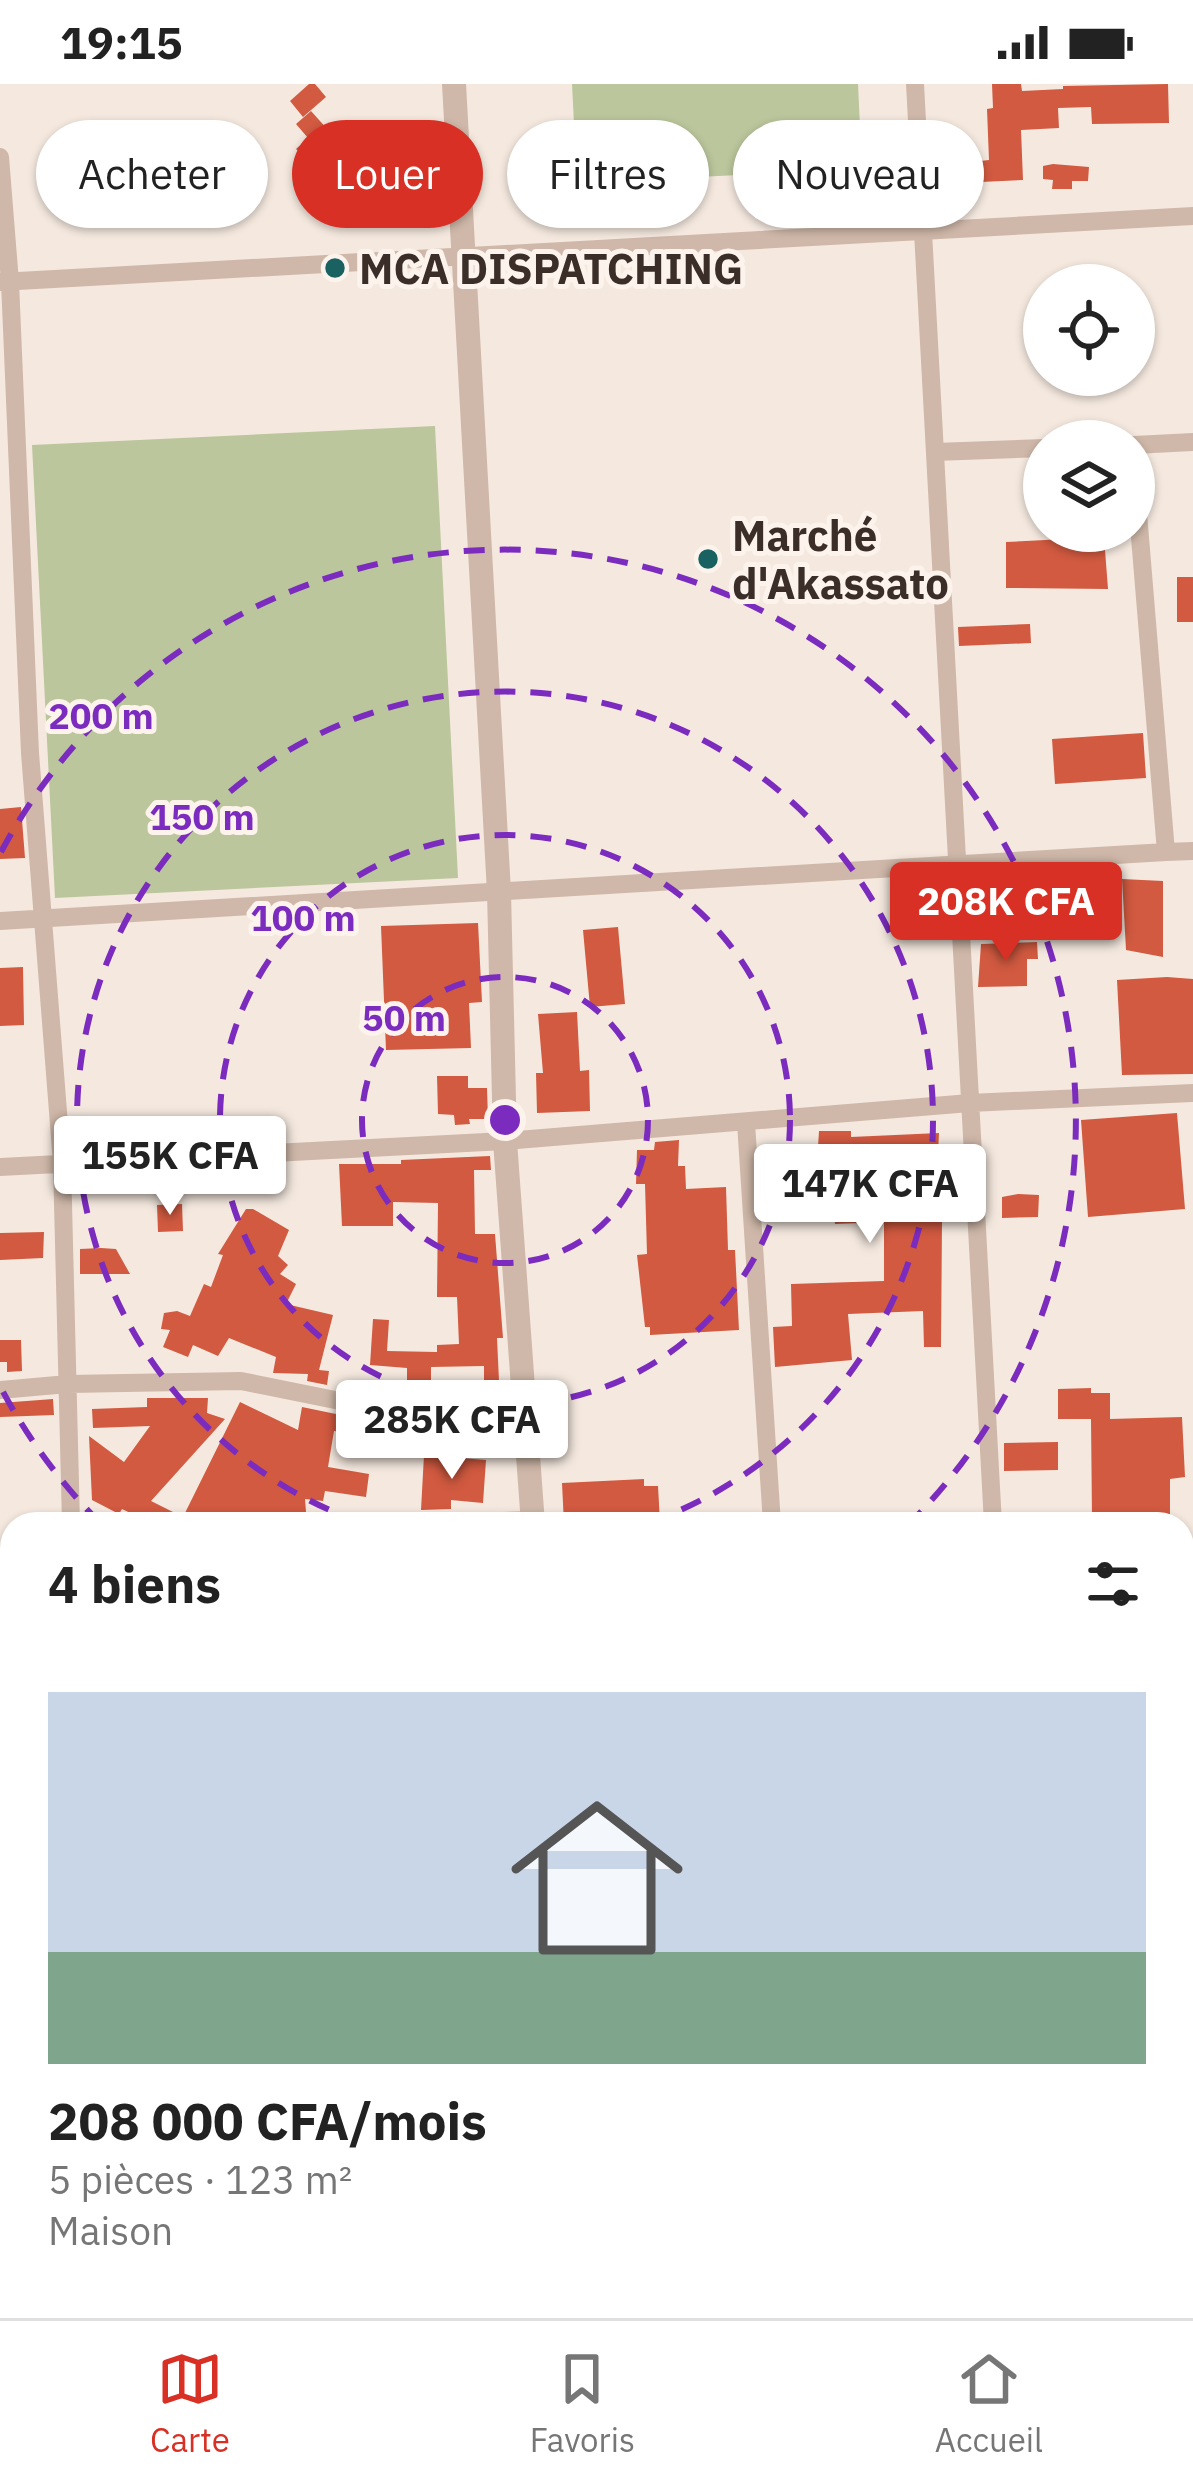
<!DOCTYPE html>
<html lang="fr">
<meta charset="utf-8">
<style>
body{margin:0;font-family:"IBM Plex Sans",sans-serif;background:#f6f6f6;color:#222;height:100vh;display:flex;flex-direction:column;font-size:45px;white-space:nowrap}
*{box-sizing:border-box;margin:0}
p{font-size:39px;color:#767676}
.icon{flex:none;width:66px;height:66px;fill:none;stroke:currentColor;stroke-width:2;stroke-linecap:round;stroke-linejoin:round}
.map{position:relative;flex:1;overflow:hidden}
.sheet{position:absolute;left:0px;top:1428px;width:1194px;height:807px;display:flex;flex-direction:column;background:#fff;border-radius:36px 36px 0 0;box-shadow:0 3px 9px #0004}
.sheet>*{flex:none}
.hud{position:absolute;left:36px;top:36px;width:1122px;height:108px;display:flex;gap:24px}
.buttons{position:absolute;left:1023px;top:180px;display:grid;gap:24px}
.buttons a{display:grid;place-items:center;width:132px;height:132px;border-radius:50%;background:#fff;box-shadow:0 3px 9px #0004;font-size:60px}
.price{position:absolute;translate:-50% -102px;padding:0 27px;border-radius:12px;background:#fff;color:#222;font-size:39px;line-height:78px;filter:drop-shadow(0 3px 6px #0008)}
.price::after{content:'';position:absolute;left:50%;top:72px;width:36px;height:27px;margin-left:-18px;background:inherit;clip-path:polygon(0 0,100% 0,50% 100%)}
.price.on{background:#d93025;color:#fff}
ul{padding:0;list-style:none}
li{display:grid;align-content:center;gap:24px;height:636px;padding:0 48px}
li span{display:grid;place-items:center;height:372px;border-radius:0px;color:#555}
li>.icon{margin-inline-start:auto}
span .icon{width:216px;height:216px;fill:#fffc;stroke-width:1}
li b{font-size:51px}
h2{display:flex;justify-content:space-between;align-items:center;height:144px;padding:0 48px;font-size:51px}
.chip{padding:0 42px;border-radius:54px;background:#fff;box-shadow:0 3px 9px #0004;font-size:42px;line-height:108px}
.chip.on{background:#d93025;color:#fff}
.status{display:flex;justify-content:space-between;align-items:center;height:84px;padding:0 60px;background:#fff;direction:ltr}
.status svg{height:33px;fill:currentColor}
.tabs{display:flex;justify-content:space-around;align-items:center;height:168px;border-top:3px solid #e0e0e0;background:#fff;font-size:33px;color:#767676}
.tabs a{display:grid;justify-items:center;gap:6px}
.tabs .on{color:#d93025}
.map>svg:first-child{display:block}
</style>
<div class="status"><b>19:15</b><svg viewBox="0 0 49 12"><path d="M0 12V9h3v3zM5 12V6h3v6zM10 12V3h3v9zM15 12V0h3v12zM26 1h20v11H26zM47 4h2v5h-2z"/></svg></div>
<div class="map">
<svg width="1193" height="2234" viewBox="0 0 1193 2234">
<rect width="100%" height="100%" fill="#f5e9df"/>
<!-- green -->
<path fill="#bbc69c" d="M572,0H858L862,85L577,99Z
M435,342L458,794L55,814L32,361Z"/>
<!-- building -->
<path fill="#d15a40" d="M309,0H315L326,13L303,33L290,17Z
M992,0H1021L1022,7L1063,5V2L1168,0L1169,39L1092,40L1091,23L1058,24L1059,44L1021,46L1023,96L981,98L980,77L989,76L987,25L993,24Z
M311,27L329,47L318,56L334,73L319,88L296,65L308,54L296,40Z
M1053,80L1089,83L1088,97H1072V105H1052L1053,96L1043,95V82Z
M1104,453L1108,505L1006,504V458Z
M1177,493H1193V538H1177Z
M1030,540L1031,559L959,562L958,543Z
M1143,649L1146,694L1055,700L1052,655Z
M21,723L25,774L0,775V725Z
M1122,795L1163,797V873L1126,866Z
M478,839L482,918L469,919L471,964L386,966L381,842Z
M618,843L625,920L590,923L583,846Z
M1037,858L1038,875H1027V902L978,903L981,860Z
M23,883L24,941L0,942V884Z
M1167,893L1193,895V990L1122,991L1117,896Z
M577,928L580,987L589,986L590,1027L537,1029L536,989H543L538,930Z
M437,992H468V1004H487L488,1035H469L470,1040L455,1041L454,1031L438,1030Z
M1177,1029L1185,1125L1088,1133L1081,1036Z
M819,1047H851V1053L939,1049L938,1070L920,1069L923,1138H942L941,1263H924L923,1227L848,1230L852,1276L775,1283L773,1243L792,1242L791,1200L884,1197V1138L835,1140L833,1109L815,1110Z
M679,1056L678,1082H685L686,1105L726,1103L728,1166H735L739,1246L650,1251V1243H645L637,1171L647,1170L645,1100H636L637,1066H654L655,1058Z
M490,1072L491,1086H474L475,1150H495L503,1254H497L499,1297L484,1298V1282L431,1283V1317H407V1284L370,1281L373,1235L389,1236L387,1267L437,1268V1261L459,1260L457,1213H437L438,1119L393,1118V1142H342L339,1080H401V1076Z
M1018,1110L1039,1111L1038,1133L1002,1134V1113Z
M182,1120L183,1147L158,1148L157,1121Z
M246,1125H253L289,1146L278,1172L288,1181L280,1190L296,1200L286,1220L333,1231L319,1286L329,1287L327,1301L307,1297L308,1290L273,1289L276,1273L229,1254L218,1272L193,1261L188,1273L163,1263L170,1246L161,1245L164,1229L177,1227L190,1232L204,1200L211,1203L223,1171L218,1170Z
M44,1148L43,1174L0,1176V1149Z
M101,1164L116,1165L130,1190H80V1165Z
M0,1256H21L22,1287L7,1288V1278H0Z
M1091,1304V1309H1110V1335L1182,1333L1185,1393L1170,1395V1433L1092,1435L1091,1335H1058V1305Z
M147,1314H208L207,1329L225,1335L151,1417L183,1433L240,1318L298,1346L302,1323L365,1336L362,1351L334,1347L328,1383L369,1390L366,1413L325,1407L323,1417L305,1415L307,1440H144L145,1436L122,1425L119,1430L92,1416L89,1352L124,1378L150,1342L93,1344L92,1325L147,1323Z
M53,1315L54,1331L0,1333V1319Z
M1058,1358V1386L1004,1387V1359Z
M424,1371L486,1376L483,1419L451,1416V1425L421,1426Z
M644,1395V1402H658L660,1438L564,1440L562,1399Z"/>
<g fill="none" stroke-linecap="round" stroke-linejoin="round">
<!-- minor -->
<path stroke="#cfb8a9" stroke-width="18" d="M915,0L993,1440
M0,73L10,198L30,669L62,1079L71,1440
M0,198L1193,132
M1134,361L1193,358
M935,368L1044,364
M1134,381L1166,768L1193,767
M0,837L1166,768
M746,1039L772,1440
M0,1083L505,1057L970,1019L1193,1009
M0,1306L68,1300L241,1297L429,1335L527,1339
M413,1440L533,1436
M0,1537L12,1536
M1182,1679H1193
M0,1742L12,1741
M1182,1906L1193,1905
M0,1974L12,1973
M1182,2134L1193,2133
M0,2194H12
M120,2223L121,2234
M341,2223L342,2234
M817,2223L818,2234
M1043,2223L1044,2234"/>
<!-- tertiary -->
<path stroke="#cfb8a9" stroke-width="24" d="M454,0L499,808L505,1057L533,1440
M579,2223V2234"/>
</g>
<!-- distance rings -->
<g fill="none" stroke="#7b2cbf" stroke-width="6" stroke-dasharray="21 15">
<circle cx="505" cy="1036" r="143"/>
<circle cx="505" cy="1036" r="285"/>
<path d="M362 1439A428 428 0 1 1 648 1439"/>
<path d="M101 1440A571 571 0 0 1 1 1304M1 768A571 571 0 1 1 909 1440"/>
</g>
<!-- markers -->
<g fill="#1a6262" stroke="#fcf3ec" stroke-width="4.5">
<circle cx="335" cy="184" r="12"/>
<circle cx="708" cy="475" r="12"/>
</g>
<g text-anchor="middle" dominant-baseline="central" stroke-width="10" stroke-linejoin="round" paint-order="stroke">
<!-- poi labels -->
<g font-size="42" font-weight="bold" fill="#3b2e29" stroke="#fcf3ec" text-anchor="start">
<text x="359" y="184">MCA DISPATCHING</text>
<text x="732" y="451">Marché<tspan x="732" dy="48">d'Akassato</tspan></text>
</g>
</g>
<circle cx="505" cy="1036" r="18" fill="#7b2cbf" stroke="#fcf3ec" stroke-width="6"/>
<g font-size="36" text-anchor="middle" font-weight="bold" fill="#7b2cbf" stroke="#fcf3ec" stroke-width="10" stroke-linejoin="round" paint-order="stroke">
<text x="101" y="645">200 m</text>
<text x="202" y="746">150 m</text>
<text x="303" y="847">100 m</text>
<text x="404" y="947">50 m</text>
</g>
</svg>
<div class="buttons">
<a><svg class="icon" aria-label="locate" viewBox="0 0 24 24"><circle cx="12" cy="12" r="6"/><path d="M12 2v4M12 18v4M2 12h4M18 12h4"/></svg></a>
<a><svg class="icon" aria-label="layers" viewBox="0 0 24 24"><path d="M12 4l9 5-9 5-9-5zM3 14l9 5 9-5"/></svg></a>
</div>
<b class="price on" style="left:1006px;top:880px">208K CFA</b>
<b class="price" style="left:170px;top:1134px">155K CFA</b>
<b class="price" style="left:870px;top:1162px">147K CFA</b>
<b class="price" style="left:452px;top:1398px">285K CFA</b>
<div class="hud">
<a class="chip">Acheter</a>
<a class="chip on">Louer</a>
<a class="chip">Filtres</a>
<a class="chip">Nouveau</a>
</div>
<section class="sheet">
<h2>4 biens<svg class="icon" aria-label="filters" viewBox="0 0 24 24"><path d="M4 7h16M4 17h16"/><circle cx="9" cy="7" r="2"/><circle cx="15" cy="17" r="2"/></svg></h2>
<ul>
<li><span style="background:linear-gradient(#c9d6e8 70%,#7fa58c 0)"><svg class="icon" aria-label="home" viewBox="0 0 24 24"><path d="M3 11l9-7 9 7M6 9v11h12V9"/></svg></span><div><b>208 000 CFA/mois</b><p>5 pièces · 123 m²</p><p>Maison</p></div></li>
</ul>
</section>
</div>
<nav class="tabs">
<a class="on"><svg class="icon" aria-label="map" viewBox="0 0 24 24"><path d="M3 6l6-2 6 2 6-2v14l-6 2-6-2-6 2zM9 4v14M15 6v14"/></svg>Carte</a>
<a><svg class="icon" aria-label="saved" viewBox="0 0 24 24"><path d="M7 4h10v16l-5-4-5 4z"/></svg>Favoris</a>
<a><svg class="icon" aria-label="home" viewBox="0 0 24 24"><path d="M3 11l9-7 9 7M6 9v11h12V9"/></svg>Accueil</a>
</nav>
